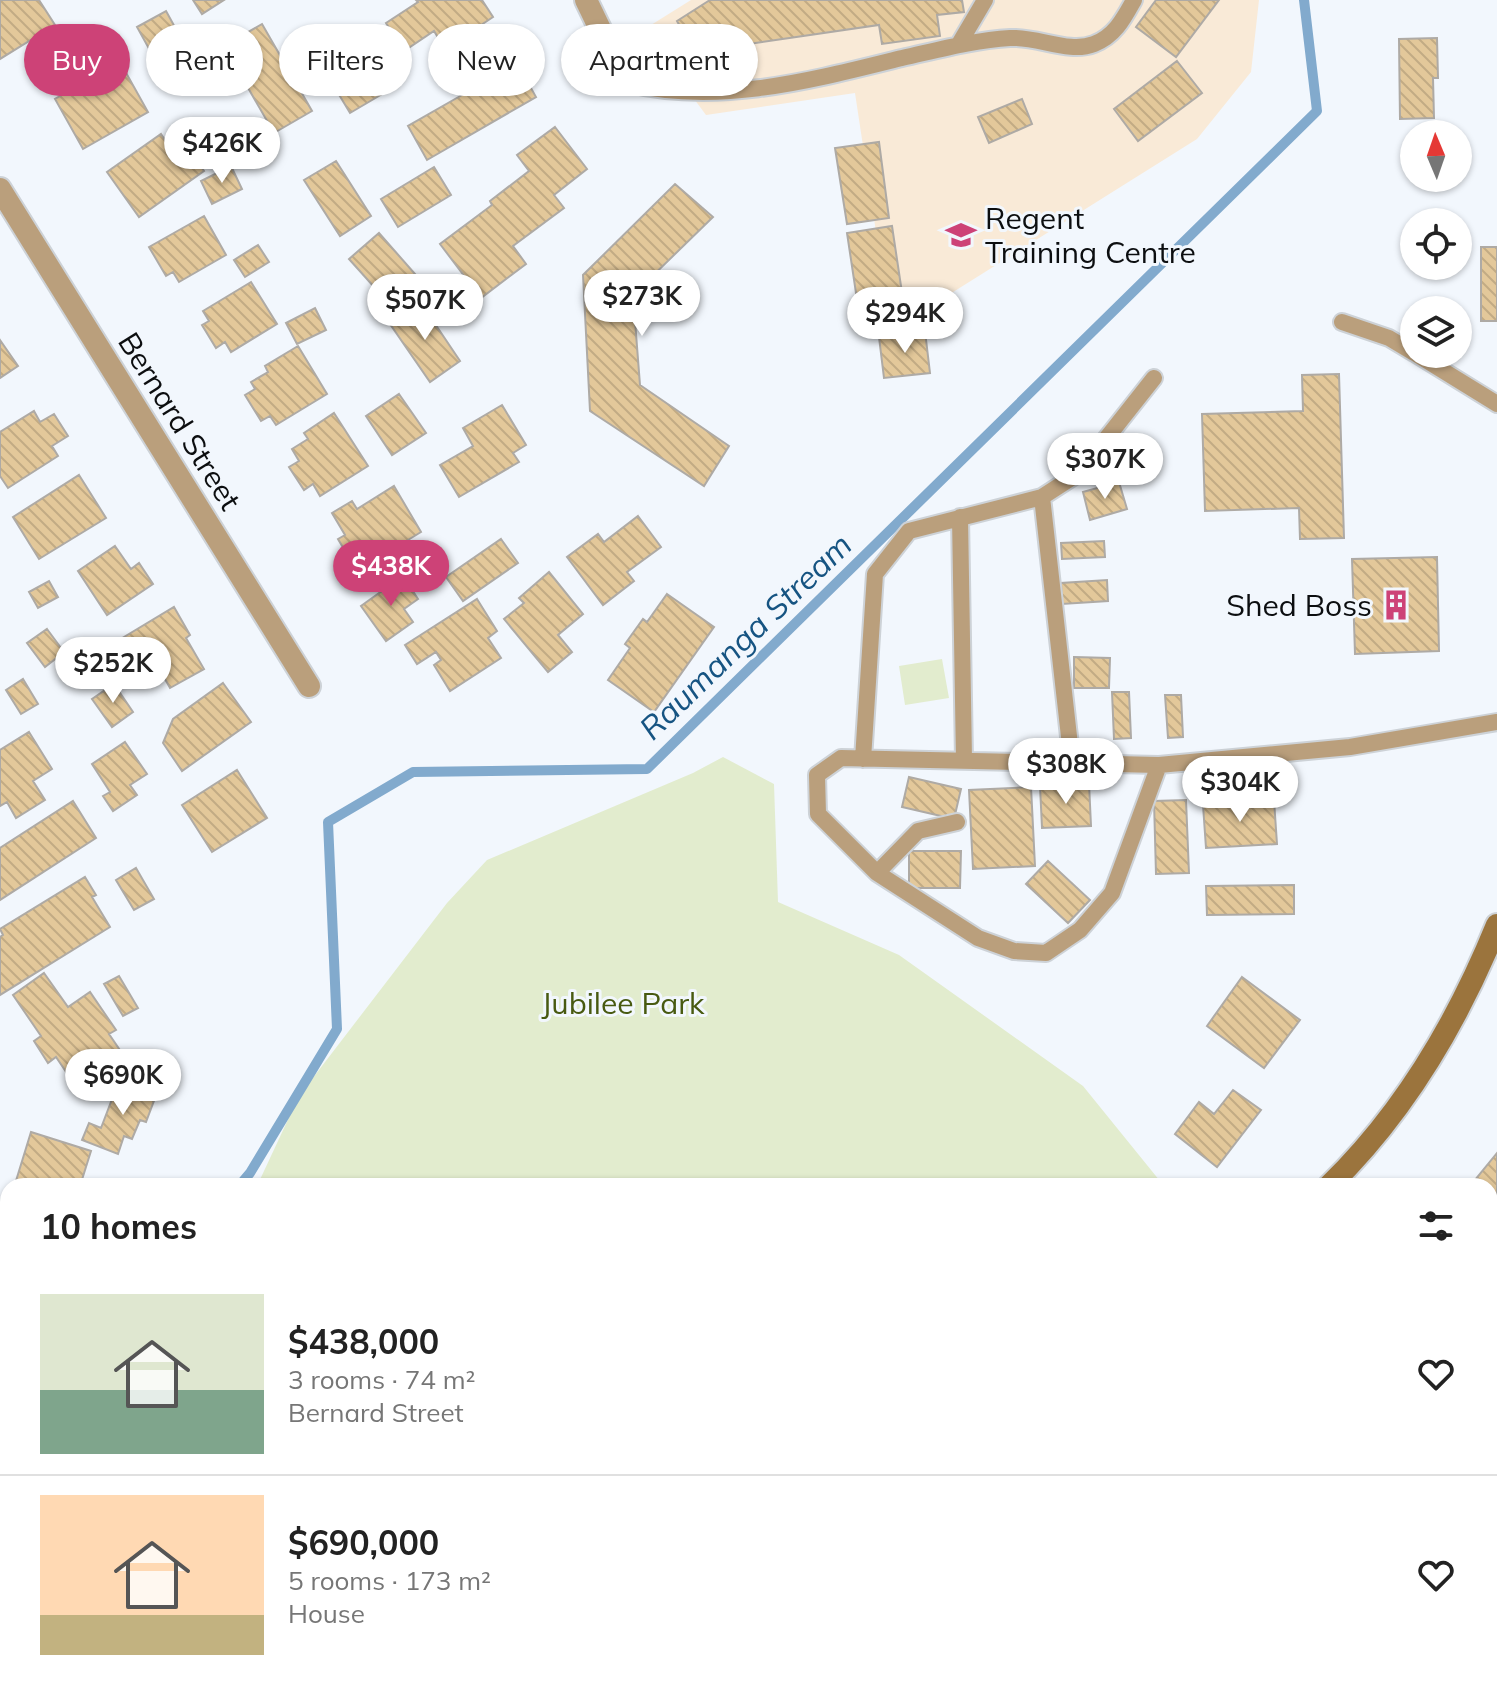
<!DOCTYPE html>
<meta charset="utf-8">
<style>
body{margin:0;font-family:Mulish,sans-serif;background:#f2f2f2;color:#222;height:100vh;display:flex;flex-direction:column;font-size:30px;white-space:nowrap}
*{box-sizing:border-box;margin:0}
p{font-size:26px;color:#767676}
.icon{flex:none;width:44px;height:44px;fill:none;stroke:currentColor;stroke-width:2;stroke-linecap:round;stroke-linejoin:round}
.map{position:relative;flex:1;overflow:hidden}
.drawer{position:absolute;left:0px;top:1178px;width:1498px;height:512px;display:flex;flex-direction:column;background:#fff;border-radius:24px 24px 0 0;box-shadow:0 2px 6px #0004}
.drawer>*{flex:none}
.hud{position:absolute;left:24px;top:24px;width:800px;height:72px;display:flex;gap:16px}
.needle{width:52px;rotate:358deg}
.controls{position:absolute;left:1400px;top:120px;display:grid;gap:16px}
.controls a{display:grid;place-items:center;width:72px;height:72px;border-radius:50%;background:#fff;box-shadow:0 2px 6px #0004;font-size:40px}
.price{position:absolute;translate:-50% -68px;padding:0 18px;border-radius:28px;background:#fff;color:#222;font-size:26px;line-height:52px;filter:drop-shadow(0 2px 4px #0008)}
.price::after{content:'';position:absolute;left:50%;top:48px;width:24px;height:18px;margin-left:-12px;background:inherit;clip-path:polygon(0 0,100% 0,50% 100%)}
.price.current{background:#cd4277;color:#fff}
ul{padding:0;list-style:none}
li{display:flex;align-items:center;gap:24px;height:200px;padding:0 40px}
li+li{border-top:2px solid #e0e0e0}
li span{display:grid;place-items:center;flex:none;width:224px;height:160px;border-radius:0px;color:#555}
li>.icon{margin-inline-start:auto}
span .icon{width:96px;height:96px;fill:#fffc;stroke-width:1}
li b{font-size:34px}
h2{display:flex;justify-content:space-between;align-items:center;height:96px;padding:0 40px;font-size:34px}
.tag{padding:0 28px;border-radius:36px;background:#fff;box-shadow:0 2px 6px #0004;font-size:28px;line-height:72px}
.tag.current{background:#cd4277;color:#fff}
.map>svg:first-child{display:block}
</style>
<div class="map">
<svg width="1497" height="1690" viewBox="0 0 1497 1690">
<defs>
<pattern id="building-back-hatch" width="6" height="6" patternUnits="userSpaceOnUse" patternTransform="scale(2)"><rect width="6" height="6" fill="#e3c89a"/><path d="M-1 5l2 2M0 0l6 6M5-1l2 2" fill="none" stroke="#c2ab84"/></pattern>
</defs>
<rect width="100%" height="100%" fill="#f2f7fd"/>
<!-- education -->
<path fill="#f9ead7" d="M691,0H1259L1251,72L1197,139L891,331L855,93L706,115L643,30Z"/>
<!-- park -->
<path fill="#e2ecce" d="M942,659L949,698L905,705L899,666Z
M723,757L774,784L778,902L899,955L1083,1086L1164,1186H257L299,1096L447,903L487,860L693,773Z
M501,1682H604L596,1690H507Z"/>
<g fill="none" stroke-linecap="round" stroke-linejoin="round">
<!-- stream -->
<path stroke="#82aacd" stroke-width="10" d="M239,1186L250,1173L337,1029L328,822L413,772L647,769L1317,111L1304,0
M0,1476L8,1466"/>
</g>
<!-- building -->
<path fill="url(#building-back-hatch)" stroke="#aeaaa5" stroke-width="2" d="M0,0H39L55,25L0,59Z
M193,0H224L202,14Z
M416,0H482L493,17L445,49L434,31L404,51L386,23L418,2Z
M710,0H962L964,12L937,15L940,36L882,44L879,25L708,50L698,57L677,21Z
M1156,0H1219L1176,57L1136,27Z
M166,11L187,49L158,65L137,27Z
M262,24L312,111L274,133L224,46Z
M361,27L366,36L379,28L398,61L374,76L384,93L350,113L332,83L324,88L312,69L320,64L314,55Z
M1437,38L1438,78H1433L1434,118L1400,119L1399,39Z
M496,44L513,72L520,68L536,97L427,160L408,126L469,91L455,67Z
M1177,61L1202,93L1138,141L1114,109Z
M120,62L148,112L83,149L55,99Z
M1022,99L1032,124L989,143L978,117Z
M555,127L587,169L554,195L564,208L513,246L526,264L481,298L440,244L492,205L490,201L529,171L517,155Z
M161,134L179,160L191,152L204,171L139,217L107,172Z
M879,142L889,218L847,224L835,148Z
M336,161L371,216L340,236L304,180Z
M231,166L242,189L212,204L201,181Z
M434,167L451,195L398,227L381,199Z
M675,184L713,217L633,295L640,385L729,446L704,486L590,411L583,275Z
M204,216L226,255L179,282L173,272L166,276L149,247Z
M892,226L904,306L859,313L847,233Z
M379,233L422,282L393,308L349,259Z
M258,245L269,262L245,277L234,260Z
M1481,247H1497V321H1481Z
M251,282L277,324L231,352L225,342L216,348L202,325L209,321L203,311Z
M421,303L460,361L430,382L390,324Z
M315,308L326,330L297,344L286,323Z
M925,331L930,373L884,378L879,337Z
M0,340L18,366L0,378Z
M298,346L327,394L276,425L270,416L261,421L245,395L255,389L251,382L268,372L265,366Z
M1339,374L1344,538L1300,539L1299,508L1205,511L1202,414L1303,411L1302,375Z
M399,394L426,433L392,455L366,416Z
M502,405L526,445L513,453L519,462L459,497L440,465L473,446L463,428Z
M34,411L40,422L54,414L68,436L52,446L58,456L8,488L0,476V432Z
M334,413L368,466L320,496L313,484L304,490L289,467L299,461L292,449L308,439L304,433Z
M79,475L106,518L39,559L13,517Z
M1119,482L1127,509L1090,520L1083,492Z
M394,486L421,532L357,571L338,539L345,535L332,513L352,501L357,509Z
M638,516L661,547L627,572L634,581L603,605L567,557L598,534L604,542Z
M501,539L518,563L463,601L446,577Z
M1104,541L1105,557L1062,559L1061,543Z
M115,546L131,569L139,563L153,584L107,615L78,571Z
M1437,557L1439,651L1355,654L1352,559Z
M549,572L583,614L558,635L572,652L548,672L504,619L524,603L519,598Z
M403,576L418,599L404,609L413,622L386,641L361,606Z
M1107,580L1108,601L1062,604L1061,583Z
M49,581L58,597L38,608L29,592Z
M667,594L714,627L654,712L608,680L630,648L625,644L643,619L647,622Z
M477,599L497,631L488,638L501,658L450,691L434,665L441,660L436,652L417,664L405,645Z
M174,607L190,635L186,638L204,669L170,688L161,672L139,685L114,643Z
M47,629L64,652L45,667L27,643Z
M1074,657L1110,658L1109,688H1074Z
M23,679L38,704L21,714L6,690Z
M223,683L251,722L182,771L163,743L173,719Z
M114,684L133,712L112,727L92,699Z
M1112,692H1129L1131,738L1114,739Z
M1165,695H1181L1183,737L1168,738Z
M29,732L52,769L33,781L45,800L16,818L7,802L0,806V750Z
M125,742L147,774L130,785L137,795L113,811L103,796L110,792L92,764Z
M237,770L267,818L212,852L182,805Z
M909,777L961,789L954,819L902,807Z
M1089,783L1091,826L1042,828L1040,786Z
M1031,787L1035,866L973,869L969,790Z
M1186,800L1189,873L1156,874L1154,801Z
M1274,800L1277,844L1206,848L1203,805Z
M73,801L96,838L0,900V848Z
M909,851H961L960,888H909Z
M1048,861L1090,900L1068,923L1026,884Z
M136,868L154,899L134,910L116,880Z
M85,877L96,895L92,897L110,927L0,995V937L3,935L0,929Z
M1294,885V914L1207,915L1206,886Z
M44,973L68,1007L90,992L116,1030L109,1034L126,1059L79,1091L56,1057L48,1063L34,1041L41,1036L13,995Z
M119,976L138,1008L123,1016L104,984Z
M1242,977L1300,1020L1264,1068L1207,1026Z
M130,1079L158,1090L146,1122L140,1120L132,1139L124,1136L118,1154L82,1140L89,1123L101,1128L114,1094L123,1097Z
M1233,1090L1261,1110L1217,1167L1175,1134L1199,1102L1214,1114Z
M31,1132L91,1151L80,1186L15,1184Z
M1497,1153V1218L1490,1226V1186H1470Z
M1497,1432V1517L1490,1512V1442Z
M110,1682H167L177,1690H120Z
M291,1682H336L337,1690H292Z
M883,1682H930L941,1690H877Z
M970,1682H1000L1012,1690H981Z
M1121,1682H1164L1171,1690H1112Z"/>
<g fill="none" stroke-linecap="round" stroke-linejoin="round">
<!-- service casing -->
<g stroke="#cdd2d7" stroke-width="20">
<path id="service" d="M959,44L985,0
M626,83C718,106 813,80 902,58C938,50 974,40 1010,38C1037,36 1069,54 1094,44C1115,36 1124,18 1134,0
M1342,322L1389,338L1414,353
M1416,354L1497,404
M1042,497L1072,763
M960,517L964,760
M863,759L875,574L909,531L1042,497L1079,473L1154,378
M1159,765L1112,893L1080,930L1046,953L1014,951L978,938L877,873L818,814L817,775L841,758L1159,765L1350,747L1497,722
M877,873L918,831L957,822"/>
</g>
<!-- minor casing -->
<g stroke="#cdd2d7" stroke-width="26">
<path id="minor" d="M586,0L626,83
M0,189L309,686"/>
</g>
<!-- secondary casing -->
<g stroke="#cdd2d7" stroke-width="26">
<path id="secondary" d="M1329,1186C1404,1113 1458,1021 1497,925
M643,1690L653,1682"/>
</g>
<!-- service -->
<use href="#service" stroke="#ba9f7c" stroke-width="16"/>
<!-- minor -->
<use href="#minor" stroke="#ba9f7c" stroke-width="22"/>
<!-- secondary -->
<use href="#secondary" stroke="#9b743d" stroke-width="22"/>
</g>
<!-- icons -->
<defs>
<g id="university-bare" transform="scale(2.4)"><path d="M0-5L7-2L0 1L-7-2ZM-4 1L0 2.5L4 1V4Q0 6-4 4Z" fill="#cd4277" stroke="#f2f7fd" stroke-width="2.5" paint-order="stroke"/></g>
<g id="building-bare" transform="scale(2.4)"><path d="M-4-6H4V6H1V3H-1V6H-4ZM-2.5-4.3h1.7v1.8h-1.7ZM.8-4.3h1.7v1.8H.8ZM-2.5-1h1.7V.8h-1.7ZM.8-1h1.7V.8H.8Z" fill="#cd4277" stroke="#f2f7fd" stroke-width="2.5" paint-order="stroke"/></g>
</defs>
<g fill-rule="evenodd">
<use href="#university-bare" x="961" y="235"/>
<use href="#building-bare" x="1396" y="605"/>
</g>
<g text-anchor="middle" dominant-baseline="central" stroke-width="6" stroke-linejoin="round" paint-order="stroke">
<!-- poi labels -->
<g font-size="30" fill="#0c0e10" stroke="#f2f7fd" text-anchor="start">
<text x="985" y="218">Regent<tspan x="985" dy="34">Training Centre</tspan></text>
<text x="1372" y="605" text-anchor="end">Shed Boss</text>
</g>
<!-- street labels -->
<g font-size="30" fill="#0c0e10" stroke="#f2f7fd">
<text transform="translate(180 421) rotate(58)">Bernard Street</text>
</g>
<!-- park labels -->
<g font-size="30" fill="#485a11" stroke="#f2f7fd">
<text x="623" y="1003">Jubilee Park</text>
</g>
<!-- water labels -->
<g font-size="32" font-style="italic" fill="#165482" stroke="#f2f7fd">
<text transform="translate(745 636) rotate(-44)">Raumanga Stream</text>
</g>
</g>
</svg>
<div class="controls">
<a><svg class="needle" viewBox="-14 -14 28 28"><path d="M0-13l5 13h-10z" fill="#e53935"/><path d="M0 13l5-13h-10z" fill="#767676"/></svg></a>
<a><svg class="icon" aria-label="locate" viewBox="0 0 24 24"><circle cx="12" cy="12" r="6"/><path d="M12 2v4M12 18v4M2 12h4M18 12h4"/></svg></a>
<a><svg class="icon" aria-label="layers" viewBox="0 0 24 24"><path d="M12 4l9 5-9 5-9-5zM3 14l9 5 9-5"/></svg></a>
</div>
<b class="price" style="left:222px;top:185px">$426K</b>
<b class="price" style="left:642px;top:338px">$273K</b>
<b class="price" style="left:425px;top:342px">$507K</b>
<b class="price" style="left:905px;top:355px">$294K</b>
<b class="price" style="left:1105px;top:501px">$307K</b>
<b class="price current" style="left:391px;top:608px">$438K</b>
<b class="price" style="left:113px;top:705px">$252K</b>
<b class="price" style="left:1066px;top:806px">$308K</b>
<b class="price" style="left:1240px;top:824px">$304K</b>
<b class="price" style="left:123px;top:1117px">$690K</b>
<div class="hud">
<a class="tag current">Buy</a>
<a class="tag">Rent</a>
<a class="tag">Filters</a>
<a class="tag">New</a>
<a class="tag">Apartment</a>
</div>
<section class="drawer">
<h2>10 homes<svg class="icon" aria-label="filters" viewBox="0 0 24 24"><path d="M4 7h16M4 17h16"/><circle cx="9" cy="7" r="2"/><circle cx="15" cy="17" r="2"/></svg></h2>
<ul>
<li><span style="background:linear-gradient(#dfe7d0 60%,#7fa58c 0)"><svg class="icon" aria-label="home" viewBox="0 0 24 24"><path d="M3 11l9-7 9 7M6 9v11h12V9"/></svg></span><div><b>$438,000</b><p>3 rooms · 74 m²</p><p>Bernard Street</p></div><svg class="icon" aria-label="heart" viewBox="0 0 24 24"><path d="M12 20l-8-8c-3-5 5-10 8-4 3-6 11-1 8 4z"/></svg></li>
<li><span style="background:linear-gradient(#ffd9b3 75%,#c2b280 0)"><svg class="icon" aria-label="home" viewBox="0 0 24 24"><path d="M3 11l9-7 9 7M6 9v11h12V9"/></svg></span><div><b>$690,000</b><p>5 rooms · 173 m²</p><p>House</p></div><svg class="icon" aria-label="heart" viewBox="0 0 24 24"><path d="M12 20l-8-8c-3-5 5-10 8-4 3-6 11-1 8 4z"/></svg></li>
</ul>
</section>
</div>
